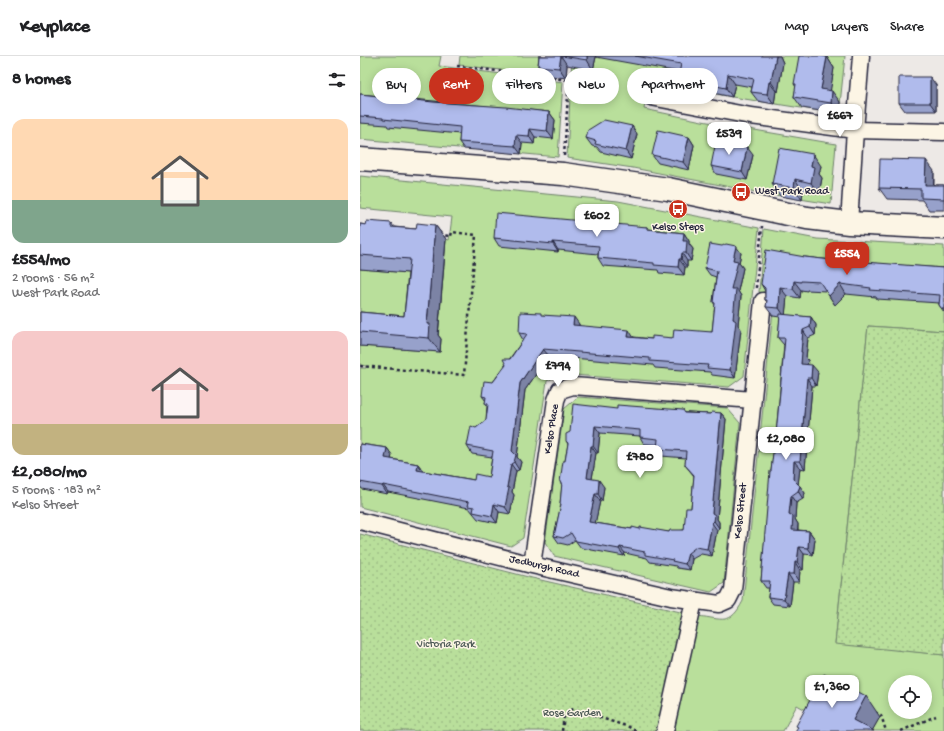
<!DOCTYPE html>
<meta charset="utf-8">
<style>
body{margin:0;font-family:"Gochi Hand",sans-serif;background:#f6f6f6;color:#202124;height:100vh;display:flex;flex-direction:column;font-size:15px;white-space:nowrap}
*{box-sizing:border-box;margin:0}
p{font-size:13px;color:#757577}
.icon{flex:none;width:22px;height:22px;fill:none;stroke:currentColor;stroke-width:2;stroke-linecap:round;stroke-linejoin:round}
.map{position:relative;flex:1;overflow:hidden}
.drawer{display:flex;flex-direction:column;background:#fff;width:360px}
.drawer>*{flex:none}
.top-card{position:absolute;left:12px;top:12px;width:380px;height:36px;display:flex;gap:8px}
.controls{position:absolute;left:528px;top:619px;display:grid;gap:8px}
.controls a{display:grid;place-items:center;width:44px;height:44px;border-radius:50%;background:#fff;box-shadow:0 2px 10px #0003;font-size:20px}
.price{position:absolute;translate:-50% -34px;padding:0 9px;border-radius:8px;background:#fff;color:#222;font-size:13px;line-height:26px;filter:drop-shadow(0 1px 2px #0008)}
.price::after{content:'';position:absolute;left:50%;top:24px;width:12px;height:9px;margin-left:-6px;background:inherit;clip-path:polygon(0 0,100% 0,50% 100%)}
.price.on{background:#c8321e;color:#fff}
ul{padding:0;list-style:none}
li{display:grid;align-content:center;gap:8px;height:212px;padding:0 12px}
li span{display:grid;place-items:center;height:124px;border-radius:12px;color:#555}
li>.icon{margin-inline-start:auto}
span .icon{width:72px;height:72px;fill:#fffc;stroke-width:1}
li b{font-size:17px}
h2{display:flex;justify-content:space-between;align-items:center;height:48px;padding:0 12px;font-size:17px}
.chip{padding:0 14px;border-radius:18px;background:#fff;box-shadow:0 2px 10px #0003;font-size:14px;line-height:36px}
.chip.on{background:#c8321e;color:#fff}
header{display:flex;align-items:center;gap:24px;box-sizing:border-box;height:56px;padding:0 20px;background:#fff;border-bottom:1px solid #e0e0e0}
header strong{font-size:19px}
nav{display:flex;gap:22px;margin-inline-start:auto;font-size:14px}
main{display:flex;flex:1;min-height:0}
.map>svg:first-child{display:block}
</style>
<header>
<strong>Keyplace</strong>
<nav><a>Map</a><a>Layers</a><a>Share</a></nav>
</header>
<main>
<section class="drawer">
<h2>8 homes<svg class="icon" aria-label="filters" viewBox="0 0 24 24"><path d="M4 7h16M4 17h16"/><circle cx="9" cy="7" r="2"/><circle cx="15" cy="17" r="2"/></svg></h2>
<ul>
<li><span style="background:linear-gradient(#ffd9b3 65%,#7fa58c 0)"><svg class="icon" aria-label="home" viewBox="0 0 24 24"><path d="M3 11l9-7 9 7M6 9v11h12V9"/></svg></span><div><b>£554/mo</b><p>2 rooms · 56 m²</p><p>West Park Road</p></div></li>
<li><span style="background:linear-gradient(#f6c9c9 75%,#c2b280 0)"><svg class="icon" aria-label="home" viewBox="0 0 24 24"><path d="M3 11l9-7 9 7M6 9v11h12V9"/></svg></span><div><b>£2,080/mo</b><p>5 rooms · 183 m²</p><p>Kelso Street</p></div></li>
</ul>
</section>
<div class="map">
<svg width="584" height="675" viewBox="0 0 584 675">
<defs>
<pattern id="park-dots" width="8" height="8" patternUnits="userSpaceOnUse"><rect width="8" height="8" fill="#b9df9b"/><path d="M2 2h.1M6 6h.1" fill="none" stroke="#9fbf86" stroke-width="1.8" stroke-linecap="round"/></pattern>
</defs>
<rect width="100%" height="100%" fill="#ede9e6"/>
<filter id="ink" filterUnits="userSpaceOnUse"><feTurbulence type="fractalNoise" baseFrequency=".025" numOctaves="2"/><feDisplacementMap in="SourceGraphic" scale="8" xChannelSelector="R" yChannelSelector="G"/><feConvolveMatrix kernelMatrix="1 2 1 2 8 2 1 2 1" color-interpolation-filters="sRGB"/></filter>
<g filter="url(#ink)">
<!-- green -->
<path fill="#b9df9b" stroke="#6e806b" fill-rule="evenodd" d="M0,0H81L79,10L203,26L198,101L0,83Z
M100,0H184L182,19L99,9Z
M212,0H485L479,58L372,41L289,25L284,53L342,65L476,88L471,148L396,136L273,112L207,102Z
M0,120L258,145L399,172L384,320L369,331L201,318L187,325L163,482L151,490L0,451V312H6V310L0,309V290L80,296L78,283L86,183L89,184L92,161L0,152Z
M404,173L457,183L584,190V275L508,270L475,587L584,599V675H512L520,661L465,665L437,649L423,675H313L338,560C363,563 370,570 383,545L414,245L399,236ZM535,626H565V656H535Z
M0,213L60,218L55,275L0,270Z
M218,341L367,352L380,367L364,527L351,536L194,500L185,486L204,353Z"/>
<!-- park -->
<path fill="url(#park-dots)" stroke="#6e806b" d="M508,270L584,275V599L475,588Z
M0,478L172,522L338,560L313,675H0Z"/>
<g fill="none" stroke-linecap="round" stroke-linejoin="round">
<!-- street casing -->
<g stroke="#22223b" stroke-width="19">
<path id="street" d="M291,41L391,60L495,74L584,76
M489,167L495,74L501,0
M0,465L172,509L311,541L359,548L368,544L373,534L403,245
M172,509L196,344L200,334L213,330L393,344
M305,675L334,545"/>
</g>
<!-- secondary casing -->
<g stroke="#22223b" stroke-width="25">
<path id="secondary" d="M0,103L203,118L308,133L447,162L489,167L584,172"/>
</g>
<!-- path -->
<path stroke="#22223b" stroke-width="2.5" stroke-dasharray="3 3" stroke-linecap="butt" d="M97,10L209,24L204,100
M396,232L402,170
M0,310L104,319L116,179L92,176L91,180L81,179
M515,656L521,659L526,675
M202,675L204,660L213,653L269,671L276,675
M541,675L576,660"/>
<!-- street -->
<use href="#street" stroke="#fcf5e5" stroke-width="16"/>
<!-- secondary -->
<use href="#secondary" stroke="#fcf5e5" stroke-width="22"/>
</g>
<!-- wall -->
<path fill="#97a1cb" stroke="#22223b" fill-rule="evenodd" d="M179,0H420L423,7L418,36L416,35L414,48L398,45L391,36L392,31L375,28L372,41L325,31L318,22L319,16L236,1L233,14L207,9L206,22L184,19L178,10Z
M467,1L474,12L470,34L480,46L479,58L442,52L434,41L436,31L434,28Z
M576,29V55H545L539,47Z
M0,38L189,56L195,64L193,83L175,81L174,88L162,87L161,98L104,93L99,86L100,78L28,71L27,69L0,67Z
M272,70L277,78L271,103L241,96L237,91L232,90L226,82Z
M329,81L334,89L329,114L298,107L292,99Z
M393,99L387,124L356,118L351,110Z
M461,110L459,118L462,122L459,138L443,135L442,144L420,140L412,128Z
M574,115V129H584V154H569L562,144L527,143L519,132Z
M31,167L34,171L56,173L75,169L86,183L78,279L81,283L80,296L0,290V256L44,260L48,217L0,213V168L6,169Z
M287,171L288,173L324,177L329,185V188L333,193L331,205H327V211H325L324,219L299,217L298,214L243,210L238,202V198L198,194V196L139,190L134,182Z
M381,197L379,207L383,212L378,235L381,240L378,269L381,273L375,322L352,319L350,316L295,312L293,309L189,300L165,334L157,401L161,406L159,414L156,415L152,436L154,439L150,458L139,456L137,467L118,463L109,452L28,436L27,438L2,433L0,430V388L27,392L32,399L31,403L58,408L63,415L114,424L129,421L132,401L112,398L107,390L116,372L126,364L127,350L125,347L126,345L122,340L133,326L163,284L159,277L183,259L219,268V270L274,281L292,283L313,282L352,276L355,249L353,246L356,221L350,219L345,212Z
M445,201L490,206L584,212V256L579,249V247L517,243L516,241L486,238L475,249L466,235L447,234V235L441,234L440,242L427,240L425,259L451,261L456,269L455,279L448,282L446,302L448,304L447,308L458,316L456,330H452L445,413L440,412L438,428L445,437L443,443L436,447L435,463L438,468V474L449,475L455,483L453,499L444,498L443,514H440L439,526H433L430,550L413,548L408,541L409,532H406L401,525L411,415L416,378L424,289L418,282L420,261L413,260L406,251L407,246L405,244V235L401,228Z
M257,353L350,358L361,357L366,363L357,463L359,466V472L357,474L352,500L341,498L332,503L330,514L317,512L316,510L290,506L287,502L265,497L264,500L221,492L215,484L208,489L199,487L194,480L201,449L200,448L202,429L200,426L205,405L208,388L206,385ZM240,377L280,380V381L284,388L297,389V393L301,400L326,402L325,409L334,420L331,452L324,474L309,476L280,473H272L235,467L240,445H242L244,431L232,423L236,397H238Z"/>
<!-- shaded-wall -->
<path fill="#7b83a5" stroke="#22223b" d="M201,0L207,9L206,22L199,12Z
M227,0H235L236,1L233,14L227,4Z
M416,0H420L423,7L418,36L411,26Z
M467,1L474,12L469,44L461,33Z
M368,18L375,28L372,41L366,32Z
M570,21L576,29V55L570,47Z
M409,26L416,35L414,48L407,38Z
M472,35L480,46L479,58L471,47Z
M189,56L195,64L193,83L187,75Z
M272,70L277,78L271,103L266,95Z
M170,73L175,81L174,88L169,80Z
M156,79L162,87L161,98L155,90Z
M329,81L334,89L329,114L323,106Z
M387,91L393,99L387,124L382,116Z
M453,98L461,110L459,118L462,122L459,138L451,127V110Z
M566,104L574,115L573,140L565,129Z
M435,123L443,135L442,144L434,132Z
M75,169L86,183L78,279L81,283L80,296L69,282L67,268Z
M324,177L329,185V188L333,193L331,205L326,197L323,185Z
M193,186L198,194V196L193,188Z
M376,190L381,197L379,207L383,212L378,235L381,240L378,269L381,273L375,322L370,314L373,263L371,233L373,204Z
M322,197L327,205V211L321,203Z
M319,203L325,211L324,219L318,211Z
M434,225L441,234L440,242L433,233Z
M480,228L486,238L475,249L469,240Z
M420,231L427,240L425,261L419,252Z
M214,261L219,268L218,277L213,269Z
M451,261L456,269L455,279L450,271Z
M269,274L274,282L268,281Z
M443,274L448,282L446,302L448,304L447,315L441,308V296Z
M183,293L189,300L165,334L157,401L161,406L159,414L154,406L152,395L160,327Z
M452,309L458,316L456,330L451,322Z
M447,322L452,330L445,413L440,405Z
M361,357L366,363L357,463L359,466V472L354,465L352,457Z
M235,370L240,377L238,397L233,390Z
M231,390L236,397L231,429L227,422Z
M27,392L32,399L30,409L25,402Z
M434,405L440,412L438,430L433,423Z
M58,408L64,416L57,414Z
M151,408L156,415L152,436L154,439L150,458L145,451L147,431Z
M239,424L244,431L242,445L238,438Z
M23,429L28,436L27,438L22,430Z
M440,430L445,437L443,443L438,435Z
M235,438L240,445L234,473L229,466Z
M431,440L436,447L435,463L438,468L437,481L432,474L429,458Z
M134,448L139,456L137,467L132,460Z
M352,467L357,474L352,500L347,493Z
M449,475L455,483L453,499L448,492Z
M260,491L265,497L264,500L259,493Z
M439,491L444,498L443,514L437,506Z
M328,497L332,503L330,514L325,508Z
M435,506L440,514L439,526L434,518Z
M428,518L433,526L430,550L424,543Z
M506,640L520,661L512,675L493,664Z"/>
<!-- building -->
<path fill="#b0bbec" stroke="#22223b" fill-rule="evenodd" d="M179,0H201L199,12L178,10Z
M202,0H227V4Z
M275,0H416L411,26H409L407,38L391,36L394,23L368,18L366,32L318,22L321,8Z
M439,0H461L467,1L461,33L472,35L471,47L434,41L436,28H434Z
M539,21H570V47H539Z
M0,38L73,46L146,51L189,56L187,75L170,73L169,80L156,79L155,90L99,86L100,71L23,63V62L0,60Z
M244,64L272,70L266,95L235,88L236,85L226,82L228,74Z
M298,74L329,81L323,106L292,99Z
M356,85L387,91L382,116L351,110Z
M419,92L453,98L451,110L454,111L451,127L435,123L434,132L412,128Z
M520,103L566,104L565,129H584V143L561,142V133L519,132Z
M136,157L287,171V173L324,177L323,185H327L326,197H322L321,203H319L318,211L294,209V207L238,202L239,190L193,186V188L134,182Z
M7,165L31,167V171L56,173L57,167L75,169L67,268H70L69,282L0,276V256L44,260L50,203L0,199V168L6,169Z
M350,188L362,190L366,188L376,190L373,204L378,205L371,233H376L373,263L376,265L370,314L347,312L348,309L290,305V302L183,293L160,327L152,395L156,399L154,406L151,408L147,431L149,432L145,451L134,448L132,460L113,456L114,451L108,450L109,446L23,429L22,430L0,426V388L27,392L25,402L58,408L57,414L114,424L115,418L129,421L133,395L107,390L111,370L116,372L126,364L128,348L125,347L126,341L122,340L124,325L133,326L146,309L143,303H150L167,278L159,277L160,256L181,257V259L214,261L213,269L269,274L268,281L292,283V280L313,282L314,273L352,276L355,247L353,246L357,215L345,212Z
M406,194L445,201L490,206L491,205L584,212V253H582L579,249L580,239L510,234L511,232L480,228L469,240L460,226L441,225V226L434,225L433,233L420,231L419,252L406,251L407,244H405V232L401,228Z
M420,258L451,261L450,271L443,274L441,296H442L441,308L452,309L451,322H447L440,405H434L433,423L440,430L438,435L431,440L429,458L433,460L432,474L449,475L448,492L439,491L437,506H435L434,518H428L424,543L408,541L410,525H401L410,415H411L415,378H416L425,282H418Z
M213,348L257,353V349L323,354L325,357L350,358L352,356L361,357L352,457L355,459L354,465L352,467L347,493L336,491L328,497L325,508L312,505L313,504L285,499V496L260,491L259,493L216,485L211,477L203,482L194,480L201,448H200L202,426H200L203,405H205L208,387L206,385V378L210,376ZM235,370L280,374V381L298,383L297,393L326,395L325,409L334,419L331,452H326L324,474H310L309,476L280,471V473L272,471V473L229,466L235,438H238L239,424L227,422L231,390H233Z
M464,618L506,640L493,664L514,675H435L438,671L436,670Z"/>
</g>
<!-- icons -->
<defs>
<g id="bus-disc" transform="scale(1)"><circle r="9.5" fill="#c8321e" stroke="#fcf5e5"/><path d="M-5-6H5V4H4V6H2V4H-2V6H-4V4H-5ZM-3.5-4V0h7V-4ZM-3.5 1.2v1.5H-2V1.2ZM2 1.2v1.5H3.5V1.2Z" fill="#fff"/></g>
</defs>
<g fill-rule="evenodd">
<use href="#bus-disc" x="381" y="136"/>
<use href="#bus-disc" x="318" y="153"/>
</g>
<g text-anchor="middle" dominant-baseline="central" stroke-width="3" stroke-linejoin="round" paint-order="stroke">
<!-- poi labels -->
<g font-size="11" fill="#22223b" stroke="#fcf5e5" text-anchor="start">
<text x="395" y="136">West Park Road</text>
<text x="318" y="172" text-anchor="middle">Kelso Steps</text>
</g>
<!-- street labels -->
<g font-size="11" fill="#22223b" stroke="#fcf5e5">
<text transform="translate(192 373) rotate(-81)">Kelso Place</text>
<text transform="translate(381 455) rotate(-84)">Kelso Street</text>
<text transform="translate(184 511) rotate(13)">Jedburgh Road</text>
</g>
<!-- park labels -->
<g font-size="11" fill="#4f5b58" stroke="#fcf5e5">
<text x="86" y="589">Victoria Park</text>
<text x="212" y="658">Rose Garden</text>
</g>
</g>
</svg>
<div class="controls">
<a><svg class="icon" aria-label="locate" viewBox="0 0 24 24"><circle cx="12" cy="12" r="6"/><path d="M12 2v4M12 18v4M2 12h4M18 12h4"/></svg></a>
</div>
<b class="price" style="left:480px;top:82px">£667</b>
<b class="price" style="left:369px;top:100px">£539</b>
<b class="price" style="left:237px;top:182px">£602</b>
<b class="price on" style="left:487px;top:220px">£554</b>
<b class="price" style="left:198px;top:332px">£794</b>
<b class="price" style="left:426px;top:405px">£2,080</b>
<b class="price" style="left:280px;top:423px">£780</b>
<b class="price" style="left:472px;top:653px">£1,360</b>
<div class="top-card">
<a class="chip">Buy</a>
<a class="chip on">Rent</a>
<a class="chip">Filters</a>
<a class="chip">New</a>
<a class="chip">Apartment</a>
</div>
</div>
</main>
